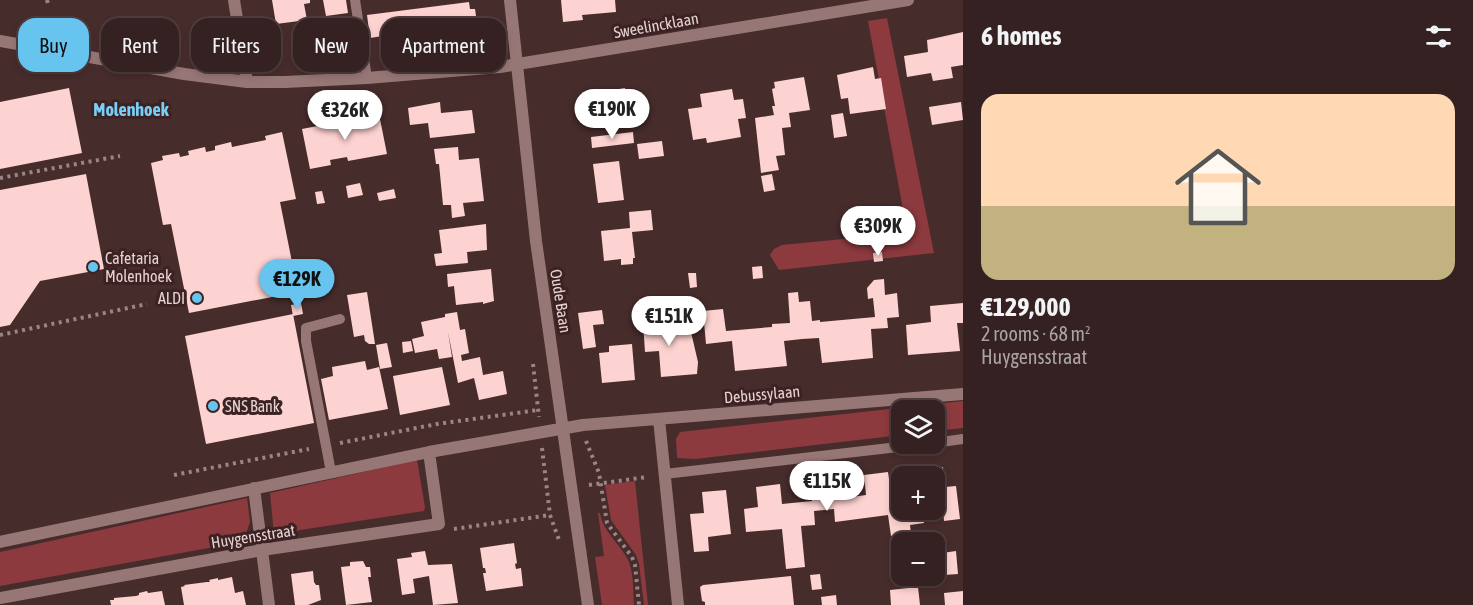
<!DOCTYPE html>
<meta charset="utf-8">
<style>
body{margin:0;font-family:"Asap Condensed",sans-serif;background:#3d292a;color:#f1f3f6;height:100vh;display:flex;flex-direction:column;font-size:22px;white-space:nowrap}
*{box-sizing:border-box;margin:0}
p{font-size:20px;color:#aaa3a5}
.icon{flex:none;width:33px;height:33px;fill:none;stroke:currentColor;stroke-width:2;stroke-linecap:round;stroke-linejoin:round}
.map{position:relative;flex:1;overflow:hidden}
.side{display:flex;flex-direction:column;background:#352121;width:510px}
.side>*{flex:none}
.top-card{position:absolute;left:18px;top:18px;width:570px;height:54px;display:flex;gap:12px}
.fabs{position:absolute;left:891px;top:400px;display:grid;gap:12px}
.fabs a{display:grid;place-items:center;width:54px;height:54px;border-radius:12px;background:#352121;box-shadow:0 3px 9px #0003,0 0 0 2px #4f3e3f;font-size:30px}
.price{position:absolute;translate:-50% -51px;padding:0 14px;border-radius:21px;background:#fff;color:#222;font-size:20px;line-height:39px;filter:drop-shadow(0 2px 3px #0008)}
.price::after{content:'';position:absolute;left:50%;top:36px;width:18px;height:14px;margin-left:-9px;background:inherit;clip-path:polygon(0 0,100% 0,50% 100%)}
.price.active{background:#66c4ef;color:#111}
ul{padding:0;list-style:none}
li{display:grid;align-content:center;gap:12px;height:318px;padding:0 18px}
li span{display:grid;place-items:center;height:186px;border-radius:18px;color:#555}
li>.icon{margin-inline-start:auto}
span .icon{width:108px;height:108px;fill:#fffc;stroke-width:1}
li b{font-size:26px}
h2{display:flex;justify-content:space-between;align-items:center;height:72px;padding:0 18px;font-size:26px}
.chip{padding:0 21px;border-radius:18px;background:#352121;box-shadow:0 3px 9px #0003,0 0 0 2px #4f3e3f;font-size:21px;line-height:54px}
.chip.active{background:#66c4ef;color:#111}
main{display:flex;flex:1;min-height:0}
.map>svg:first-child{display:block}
</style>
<main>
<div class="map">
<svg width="963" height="605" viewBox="0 0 963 605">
<rect width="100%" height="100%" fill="#472c2c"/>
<!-- green -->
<path fill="#8c3a3e" d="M887,18L934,253L779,270L770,255L774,249L782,245L904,233L905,220L868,21Z
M963,401V428L935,431L934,411H902L901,435L695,459L677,458L676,439L680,432Z
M417,460L425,507L424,511L274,534L270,493Z
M635,481L648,605H644L639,564L636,555L611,520L605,485Z
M247,498L250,522L244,539L236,543L0,586V552Z
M598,513H600C603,531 618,542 627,558C634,570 633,590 634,605H602L595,557L604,556Z"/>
<!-- building -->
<path fill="#fdd3d1" d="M272,0H310V3L304,4L307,20L276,24Z
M323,0H346L348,13L326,16Z
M561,0H615L616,12L582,15L583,20L563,22Z
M469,2L470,9H475L478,30L451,33L449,19L417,23L418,27L415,30L411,31L412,38L390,41L389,35L370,38L367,15Z
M963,32V65L951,67L953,78L933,81L931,73L907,77L904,56L928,52L927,40Z
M873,67L875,79L881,78L886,109L850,114L848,98L841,99L837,75Z
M804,77L810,110L789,113L791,127L782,128L785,155L776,156L779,170L761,173L755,118L774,115L772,106H775L772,89L775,88L774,82Z
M69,88L82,153L0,169V102Z
M625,88L629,116L601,120L602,123L598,124L597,121L587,123L583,95Z
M732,89L734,100L743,99L746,118L738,119L741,137L707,143L706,138L693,140L688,109L702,107L700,94Z
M440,102L441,113L472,110L475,133L430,138L428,123L410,125L408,108Z
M961,102L963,120L932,125L929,107Z
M843,113L847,136L834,138L831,115Z
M379,114L387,154L348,161L347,157L330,160L331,165L310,169L302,129Z
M282,132L296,199L280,202L298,292L189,313L171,224L163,225L151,163L163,160L162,156L179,153L180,157L189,155L188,151L205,147L206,152L215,150V146L231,142L232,147L266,140L265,136Z
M633,132L634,143L592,148L591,137Z
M662,141L664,156L639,159L637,144Z
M458,147L459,160L479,158L484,201L463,203L465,216L452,218L451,205H443L439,164H436L434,149Z
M619,161L624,200L598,203L593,164Z
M86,174L104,269L40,281L10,325L0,327V190Z
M772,174L775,190L764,192L761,176Z
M360,183L363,195L348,198L346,186Z
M394,189L396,198L379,201L377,193Z
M322,191L325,203L317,204L315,192Z
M651,210L653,230L632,232L635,258H633V264L621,265V259L604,261L601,231L630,228L629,212Z
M486,224L487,250L467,252L468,263L436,266L434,254L442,253L439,230Z
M882,252L883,261L874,262L873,253Z
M762,266L763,278L753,279L752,267Z
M491,269L494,301L483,304V302L456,305L454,286L448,287L447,274Z
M688,273H696L697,287L690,288Z
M884,279L885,295L897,293L899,317L887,318L888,328L871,329L873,358L822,363L819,338L802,339L784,341L787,366L735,371L732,341L706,344L703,311L723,309L726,331L772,327V324L790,323L788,293L798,292L799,302L810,301L812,321L820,320V322L875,317L873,298L868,299L867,288L874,280Z
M367,292L375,344H369L365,341L364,335L354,337L347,295Z
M301,303L303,314L293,316L291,305Z
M963,303V323H957L960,351L908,355L906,325L931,322L930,306Z
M653,306L654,319L663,318L665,335L691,332L698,362L697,374L661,377L659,351L645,352L642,307Z
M602,310L604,324L593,325L596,347L583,349L578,313Z
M457,312L460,330L465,329L469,353L461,355L462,361L480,357L483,375L503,371L507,394L479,400L474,378L458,383L448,332L452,357L439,359L437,349L415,353L412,339L424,336L421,322L445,317V314Z
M293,314L314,423L206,444L185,336Z
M411,341L413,351L403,353L402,342Z
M387,343L392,367L380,369L376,345Z
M632,344L635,380L602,383L599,353L609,352V346Z
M365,361L367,370L379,367L388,409L329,420L321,379L333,376L332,367Z
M442,367L450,405L400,415L393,376Z
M943,467L945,487L956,486L960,519L944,521L942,498L934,499V477H919L918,469Z
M888,472L891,493L902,492V510H923L924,523L910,525L911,534L891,536L888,515L835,522L834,509L814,511L815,525L801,526L805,567L786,569L782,529L746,532L744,509L758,507L756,487L780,484L782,504L812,501L810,481L834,478L837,499L866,495L864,475Z
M726,490L731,534L708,537L709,551L694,552L690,514L704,513L702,492Z
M514,543L517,563L515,564L516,569L521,568L523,586L486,591L483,573H486L485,568H483L480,548Z
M425,551L428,565L452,564L458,603L433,605L429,576L413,579L415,593L402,595L397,559L412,557L411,553Z
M956,551L958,574L944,575L942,553Z
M363,561L366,567H370L371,577H368L372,602L346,605L341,567L350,566V562Z
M313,571L314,582L316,585H319L321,600L308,605H295L291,574Z
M820,574L822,589L812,590L810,575Z
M791,576L794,605H705V602L702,601L700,587L703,585Z
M232,577L235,593L243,591L246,605H184L181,587L185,586L184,585L207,582H210L209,580L218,578V580Z
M918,587L920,605H891L890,590Z
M147,591L148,593L162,591L165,605H111L110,600H114V598L136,596L139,595V593Z
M963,591V605H945L944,593Z
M836,595L837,605H822L821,597Z"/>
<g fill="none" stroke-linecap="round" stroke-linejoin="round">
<!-- path -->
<path stroke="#9c8585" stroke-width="4" stroke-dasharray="3 4.5" stroke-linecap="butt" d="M47,0L48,4
M0,178L120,156
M0,335L147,304
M533,364L539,417
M586,441L599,473L607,523L632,557L635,565L639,605
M340,443L437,424L538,410
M542,448L550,515L559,540
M174,475L309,449
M589,485L647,477
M454,529L550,515"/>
<!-- service -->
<path stroke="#977776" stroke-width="10" d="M355,0L367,78
M934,443L963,439
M331,472L306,341V328L340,319
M665,474L924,444"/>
<!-- minor -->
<path stroke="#977776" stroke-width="12" d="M234,0L247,82
M0,41L184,74L247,82H285L367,78L500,67L908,0
M659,419L678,605
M254,488L269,605
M0,542L429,452L583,425L963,394
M0,598L262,550L439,524L429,452"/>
<!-- tertiary -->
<path stroke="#977776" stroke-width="12" d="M510,0L536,241L588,605"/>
</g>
<!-- markers -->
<g fill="#66c4ef" stroke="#3c2222" stroke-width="2">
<circle cx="93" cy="267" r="6"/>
<circle cx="197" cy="298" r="6"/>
<circle cx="213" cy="406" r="6"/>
</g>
<g text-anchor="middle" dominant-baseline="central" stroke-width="6" stroke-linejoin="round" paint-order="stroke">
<!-- street labels -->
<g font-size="16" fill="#e5d3d2" stroke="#3c2222">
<text transform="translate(656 25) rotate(-10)">Sweelincklaan</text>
<text transform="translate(561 301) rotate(81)">Oude Baan</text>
<text transform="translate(762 394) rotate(-5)">Debussylaan</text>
<text transform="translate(253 536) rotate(-9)">Huygensstraat</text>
</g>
<!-- poi labels -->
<g font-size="16" fill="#e5d3d2" stroke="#3c2222" text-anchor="start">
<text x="105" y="258">Cafetaria<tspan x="105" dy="18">Molenhoek</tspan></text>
<text x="185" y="298" text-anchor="end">ALDI</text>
<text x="225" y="406">SNS Bank</text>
</g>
<!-- neighbourhood labels -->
<g font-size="18" font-weight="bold" fill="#7acff7" stroke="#3c2222">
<text x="131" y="109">Molenhoek</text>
</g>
</g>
</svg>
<div class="fabs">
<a><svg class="icon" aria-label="layers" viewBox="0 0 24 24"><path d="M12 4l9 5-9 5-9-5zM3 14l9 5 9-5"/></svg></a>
<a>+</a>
<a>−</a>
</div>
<b class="price" style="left:612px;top:140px">€190K</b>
<b class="price" style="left:345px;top:141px">€326K</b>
<b class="price" style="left:878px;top:257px">€309K</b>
<b class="price active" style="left:297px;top:310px">€129K</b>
<b class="price" style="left:669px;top:347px">€151K</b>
<b class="price" style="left:827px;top:512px">€115K</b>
<div class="top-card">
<a class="chip active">Buy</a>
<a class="chip">Rent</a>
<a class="chip">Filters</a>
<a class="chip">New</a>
<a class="chip">Apartment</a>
</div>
</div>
<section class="side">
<h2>6 homes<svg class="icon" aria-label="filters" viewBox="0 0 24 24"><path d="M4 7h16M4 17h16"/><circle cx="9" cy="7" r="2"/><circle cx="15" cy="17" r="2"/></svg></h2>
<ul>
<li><span style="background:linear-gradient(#ffd9b3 60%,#c2b280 0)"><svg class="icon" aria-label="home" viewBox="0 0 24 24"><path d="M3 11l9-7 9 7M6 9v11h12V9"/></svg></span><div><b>€129,000</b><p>2 rooms · 68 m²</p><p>Huygensstraat</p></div></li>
</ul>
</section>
</main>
